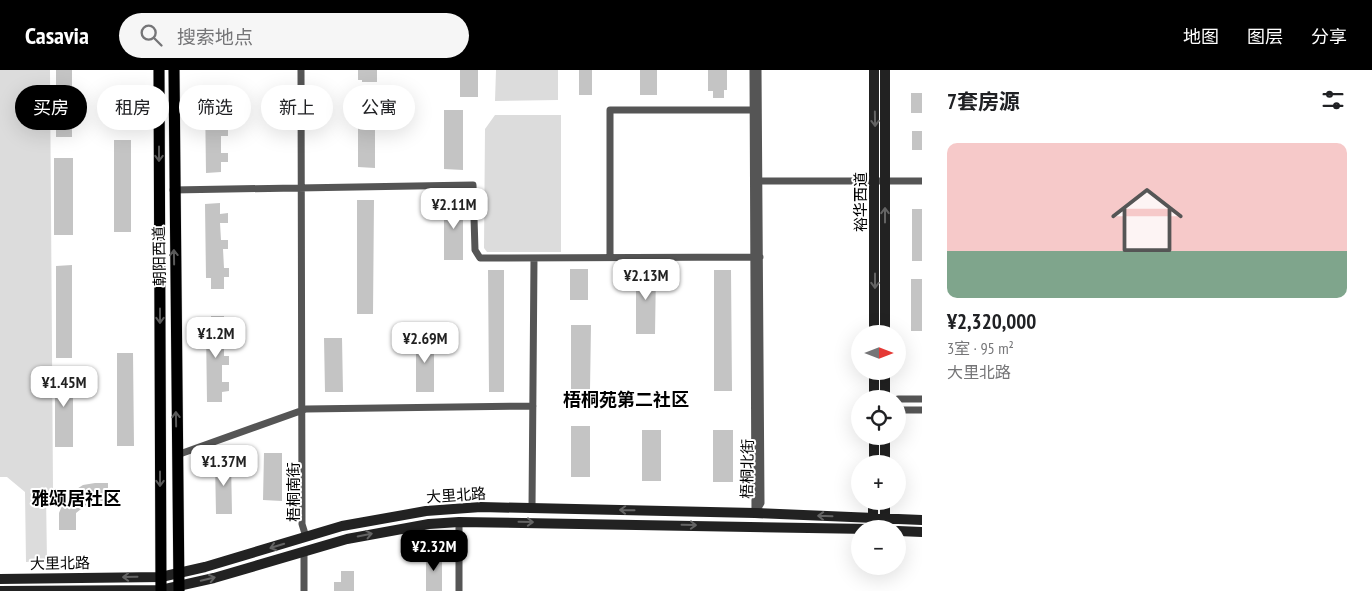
<!DOCTYPE html>
<html lang="zh">
<meta charset="utf-8">
<style>
body{margin:0;font-family:"PT Sans Narrow","Noto Sans SC",sans-serif;background:#f6f6f6;color:#202124;height:100vh;display:flex;flex-direction:column;font-size:19px;white-space:nowrap}
*{box-sizing:border-box;margin:0}
p{font-size:16px;color:#757577}
.icon{flex:none;width:28px;height:28px;fill:none;stroke:currentColor;stroke-width:2;stroke-linecap:round;stroke-linejoin:round}
.map{position:relative;flex:1;overflow:hidden}
.side{display:flex;flex-direction:column;background:#fff;width:450px}
.side>*{flex:none}
.guide{position:absolute;left:15px;top:15px;width:475px;height:45px;display:flex;gap:10px}
.needle{width:32px;rotate:90deg}
.tools{position:absolute;left:851px;top:255px;display:grid;gap:10px}
.tools a{display:grid;place-items:center;width:55px;height:55px;border-radius:50%;background:#fff;box-shadow:0 5px 20px #0002;font-size:25px}
.price{position:absolute;translate:-50% -42px;padding:0 11px;border-radius:10px;background:#fff;color:#222;font-size:16px;line-height:32px;filter:drop-shadow(0 1px 2px #0008)}
.price::after{content:'';position:absolute;left:50%;top:30px;width:15px;height:11px;margin-left:-8px;background:inherit;clip-path:polygon(0 0,100% 0,50% 100%)}
.price.active{background:#000;color:#fff}
ul{padding:0;list-style:none}
li{display:grid;align-content:center;gap:10px;height:265px;padding:0 25px}
li span{display:grid;place-items:center;height:155px;border-radius:10px;color:#555}
li>.icon{margin-inline-start:auto}
span .icon{width:90px;height:90px;fill:#fffc;stroke-width:1}
li b{font-size:21px}
h2{display:flex;justify-content:space-between;align-items:center;height:60px;padding:0 25px;font-size:21px}
.chip{padding:0 18px;border-radius:22px;background:#fff;box-shadow:0 5px 20px #0002;font-size:18px;line-height:45px}
.chip.active{background:#000;color:#fff}
header{display:flex;align-items:center;gap:30px;box-sizing:border-box;height:70px;padding:0 25px;background:#000;color:#fff}
header strong{font-size:24px}
nav{display:flex;gap:28px;margin-inline-start:auto;font-size:18px}
.search{width:350px;height:45px;background:#f6f6f6;display:flex;align-items:center;gap:12px;box-sizing:border-box;padding:0 18px;border-radius:28px;color:#757577;font-size:19px}
main{display:flex;flex:1;min-height:0}
.map>svg:first-child{display:block}
</style>
<header>
<strong>Casavia</strong>
<div class="search"><svg class="icon" aria-label="search" viewBox="0 0 24 24"><circle cx="10" cy="10" r="6"/><path d="M15 15l6 6"/></svg>搜索地点</div>
<nav><a>地图</a><a>图层</a><a>分享</a></nav>
</header>
<main>
<div class="map">
<svg width="922" height="521" viewBox="0 0 922 521">
<rect width="100%" height="100%" fill="#fff"/>
<!-- green -->
<path fill="#dcdcdc" d="M0,0H50L53,420L46,424L47,491L26,492L25,422L7,407H0Z
M496,0H558V30L495,31Z
M495,45H561V182H487L484,178L485,59Z"/>
<!-- building -->
<path fill="#c4c4c4" d="M56,0H72V67H56Z
M358,0H377V12H362V10H358Z
M460,0H478V27H460Z
M579,0H592V25H579Z
M640,0H657V25H640Z
M708,0H727V20H724V28H713V21H708Z
M211,21H223V28H228L229,38H223V57H228V66H221V83H228V92H221V102L206,103L205,28H211Z
M911,23H922V43H911Z
M358,26H375V98L358,97Z
M444,40H463V100L444,99Z
M912,61H922V80H912Z
M114,70H131V162H114Z
M54,88H73V165H54Z
M357,130H374L373,244H357Z
M444,131H463V190H444Z
M220,133V144L228,143V153H220L221,170H228V179H223L224,198H229V207H224V219H211V208H206L205,134Z
M912,139H922V191H912Z
M72,195V288H56V196Z
M570,199H588V230H570Z
M636,199H656L655,264H636Z
M488,200H504V322H489Z
M714,200H731L732,321H714Z
M911,209H922V261H911Z
M211,246H224V258H229L230,267L224,268V286H229V295H222V312H229V321L222,322V332H207L206,258H211Z
M571,255H591L590,319H571Z
M416,267H434V322H416Z
M324,268H342L343,322H325Z
M117,283H133L134,376H117Z
M55,300H73V377H55Z
M571,356H590V407H571Z
M642,360H661V411H642Z
M713,360H733V412H713Z
M264,383H282V431L263,430Z
M215,391H231L232,444H216Z
M95,413H108V431H91L76,443V460H59V443L64,431L72,422L83,415Z
M426,483H442V521H426Z
M341,501H354V521H334V512H341Z"/>
<g fill="none" stroke-linecap="round" stroke-linejoin="round">
<!-- primary casing -->
<g stroke="#dbdbdb" stroke-width="12">
<path id="primary" d="M159,0L161,521
M174,0L179,521"/>
</g>
<!-- minor -->
<path stroke="#555" stroke-width="7" d="M301,0L302,454L306,467
M753,0L755,442
M756,111H922
M173,120L473,115L475,180L480,188L760,187
M610,187V40H756
M898,329H922
M898,340H922
M177,385L306,339L533,336
M532,438L534,188
M755,443L761,433L758,0
M304,521V481
M459,521V452"/>
<!-- secondary -->
<path stroke="#222" stroke-width="10" d="M874,0V264
M885,0V264
M885,301V329
M874,329V301
M885,366V394
M874,394V366
M885,431V459
M873,453V431
M898,461L922,462
M0,509L161,507L205,497L342,456L426,441L481,437L755,443L922,450
M0,521L161,520L214,508L347,469L429,454L459,452L870,459"/>
<!-- primary -->
<use href="#primary" stroke="#000" stroke-width="11"/>
</g>
<!-- one-way arrows -->
<defs><path id="oneway-shaft" d="M-6 0H5M1.5-3L5.5 0L1.5 3" fill="none" stroke-width="1.6" stroke-linecap="round" stroke-linejoin="round" transform="scale(1.25)"/></defs>
<g stroke="#646464">
<use href="#oneway-shaft" transform="translate(875 49) rotate(89)"/>
<use href="#oneway-shaft" transform="translate(885 145) rotate(-90)"/>
<use href="#oneway-shaft" transform="translate(875 211) rotate(90)"/>
<use href="#oneway-shaft" transform="translate(627 440) rotate(-179)"/>
<use href="#oneway-shaft" transform="translate(825 446) rotate(-178)"/>
<use href="#oneway-shaft" transform="translate(526 452) rotate(1)"/>
<use href="#oneway-shaft" transform="translate(689 455) rotate(1)"/>
<use href="#oneway-shaft" transform="translate(365 465) rotate(-11)"/>
<use href="#oneway-shaft" transform="translate(277 476) rotate(163)"/>
<use href="#oneway-shaft" transform="translate(130 507) rotate(179)"/>
<use href="#oneway-shaft" transform="translate(208 509) rotate(-14)"/>
</g>
<g stroke="#595959">
<use href="#oneway-shaft" transform="translate(159 84) rotate(90)"/>
<use href="#oneway-shaft" transform="translate(174 187) rotate(-91)"/>
<use href="#oneway-shaft" transform="translate(160 246) rotate(90)"/>
<use href="#oneway-shaft" transform="translate(176 349) rotate(-91)"/>
<use href="#oneway-shaft" transform="translate(160 409) rotate(90)"/>
</g>
<g text-anchor="middle" dominant-baseline="central" stroke-width="4" stroke-linejoin="round" paint-order="stroke">
<!-- street labels -->
<g font-size="15" fill="#000" stroke="#fff">
<text transform="translate(860 132) rotate(-90)">裕华西道</text>
<text transform="translate(159 186) rotate(-91)">朝阳西道</text>
<text transform="translate(747 399) rotate(-89)">梧桐北街</text>
<text transform="translate(293 422) rotate(-90)">梧桐南街</text>
<text transform="translate(456 425) rotate(-4)">大里北路</text>
<text transform="translate(60 493) rotate(-1)">大里北路</text>
</g>
<!-- quarter labels -->
<g font-size="18" font-weight="bold" fill="#000" stroke="#fff">
<text x="626" y="329">梧桐苑第二社区</text>
<text x="76" y="428">雅颂居社区</text>
</g>
</g>
</svg>
<div class="tools">
<a><svg class="needle" viewBox="-14 -14 28 28"><path d="M0-13l5 13h-10z" fill="#e53935"/><path d="M0 13l5-13h-10z" fill="#757577"/></svg></a>
<a><svg class="icon" aria-label="locate" viewBox="0 0 24 24"><circle cx="12" cy="12" r="6"/><path d="M12 2v4M12 18v4M2 12h4M18 12h4"/></svg></a>
<a>+</a>
<a>−</a>
</div>
<b class="price" style="left:454px;top:160px">¥2.11M</b>
<b class="price" style="left:646px;top:231px">¥2.13M</b>
<b class="price" style="left:216px;top:289px">¥1.2M</b>
<b class="price" style="left:425px;top:294px">¥2.69M</b>
<b class="price" style="left:64px;top:338px">¥1.45M</b>
<b class="price" style="left:224px;top:417px">¥1.37M</b>
<b class="price active" style="left:434px;top:502px">¥2.32M</b>
<div class="guide">
<a class="chip active">买房</a>
<a class="chip">租房</a>
<a class="chip">筛选</a>
<a class="chip">新上</a>
<a class="chip">公寓</a>
</div>
</div>
<section class="side">
<h2>7套房源<svg class="icon" aria-label="filters" viewBox="0 0 24 24"><path d="M4 7h16M4 17h16"/><circle cx="9" cy="7" r="2"/><circle cx="15" cy="17" r="2"/></svg></h2>
<ul>
<li><span style="background:linear-gradient(#f6c9c9 70%,#7fa58c 0)"><svg class="icon" aria-label="home" viewBox="0 0 24 24"><path d="M3 11l9-7 9 7M6 9v11h12V9"/></svg></span><div><b>¥2,320,000</b><p>3室 · 95 m²</p><p>大里北路</p></div></li>
</ul>
</section>
</main>
